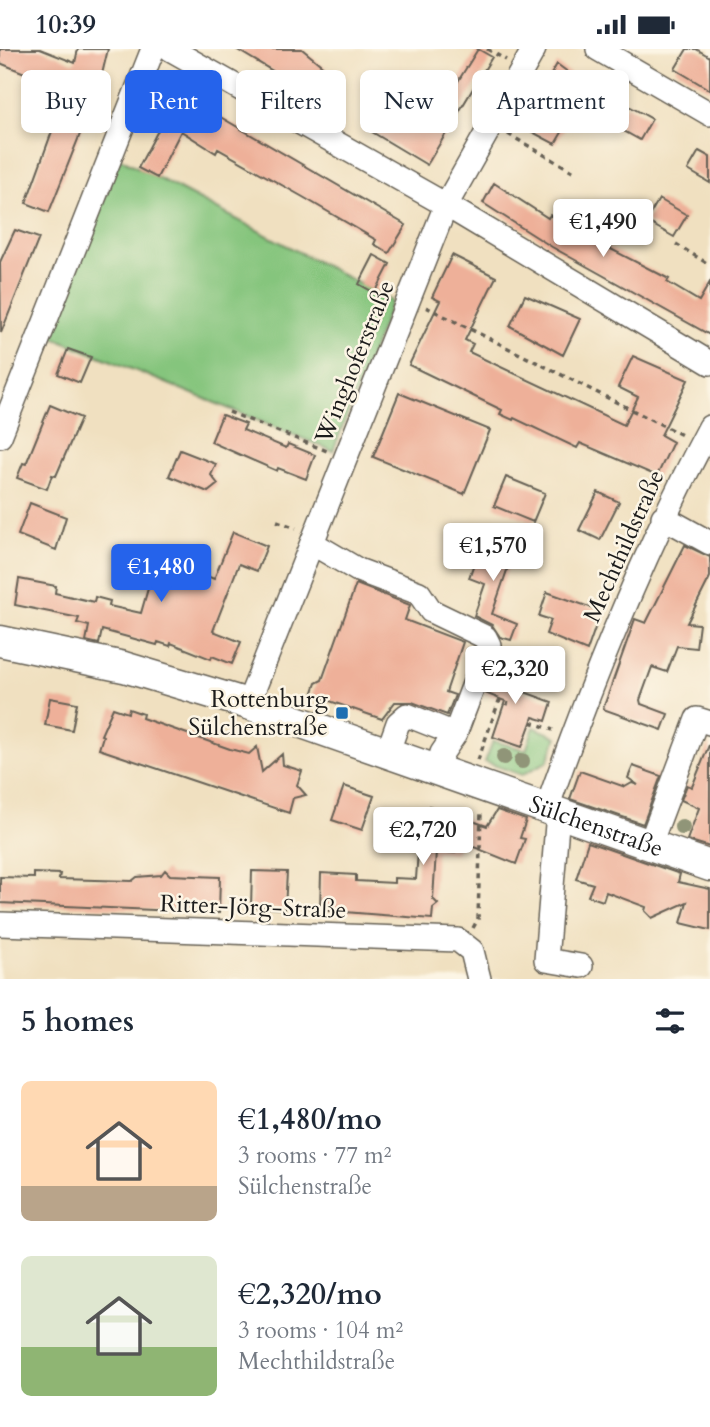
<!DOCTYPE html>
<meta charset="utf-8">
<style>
body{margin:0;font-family:Cardo,serif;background:#f2f2f3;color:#1f2937;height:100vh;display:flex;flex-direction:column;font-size:26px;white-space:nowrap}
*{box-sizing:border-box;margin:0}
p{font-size:23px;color:#747a83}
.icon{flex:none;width:38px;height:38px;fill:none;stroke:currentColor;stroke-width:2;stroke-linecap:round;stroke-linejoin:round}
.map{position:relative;height:930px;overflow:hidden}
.drawer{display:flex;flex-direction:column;background:#fff;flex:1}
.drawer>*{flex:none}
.hud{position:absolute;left:21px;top:21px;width:668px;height:63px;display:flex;gap:14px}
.price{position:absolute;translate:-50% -60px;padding:0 16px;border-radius:7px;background:#fff;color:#222;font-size:23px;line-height:46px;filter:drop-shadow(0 2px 4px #0008)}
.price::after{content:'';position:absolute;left:50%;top:42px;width:21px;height:16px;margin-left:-10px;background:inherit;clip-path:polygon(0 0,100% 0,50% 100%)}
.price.current{background:#2563eb;color:#fff}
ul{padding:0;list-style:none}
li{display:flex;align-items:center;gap:21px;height:175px;padding:0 21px}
li span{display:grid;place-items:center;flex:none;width:196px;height:140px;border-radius:10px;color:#555}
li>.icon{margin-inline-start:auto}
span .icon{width:84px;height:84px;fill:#fffc;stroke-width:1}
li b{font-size:30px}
h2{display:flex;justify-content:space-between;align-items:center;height:84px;padding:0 21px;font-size:30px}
.tag{padding:0 24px;border-radius:10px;background:#fff;box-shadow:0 4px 10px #0003;font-size:24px;line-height:63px}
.tag.current{background:#2563eb;color:#fff}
.status{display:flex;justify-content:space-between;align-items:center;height:49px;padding:0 35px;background:#fff;direction:ltr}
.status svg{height:19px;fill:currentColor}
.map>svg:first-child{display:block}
</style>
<div class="status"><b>10:39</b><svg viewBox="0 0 49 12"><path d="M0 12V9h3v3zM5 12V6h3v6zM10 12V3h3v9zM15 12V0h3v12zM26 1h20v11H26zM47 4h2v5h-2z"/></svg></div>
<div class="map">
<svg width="710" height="930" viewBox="0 0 710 930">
<rect width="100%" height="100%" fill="#fcf5e5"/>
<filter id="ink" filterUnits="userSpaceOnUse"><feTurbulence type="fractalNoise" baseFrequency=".0143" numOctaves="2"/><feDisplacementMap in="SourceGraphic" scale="14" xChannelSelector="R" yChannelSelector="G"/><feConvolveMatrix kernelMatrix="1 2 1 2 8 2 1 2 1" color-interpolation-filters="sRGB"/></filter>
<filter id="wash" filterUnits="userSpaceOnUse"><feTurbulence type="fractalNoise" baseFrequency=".00686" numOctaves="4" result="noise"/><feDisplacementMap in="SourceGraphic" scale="28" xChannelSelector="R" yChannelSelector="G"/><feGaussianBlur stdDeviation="1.57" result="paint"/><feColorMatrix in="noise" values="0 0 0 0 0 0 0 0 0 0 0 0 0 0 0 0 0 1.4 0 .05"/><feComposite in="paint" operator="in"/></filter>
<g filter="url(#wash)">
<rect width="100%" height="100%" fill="#f0e0c0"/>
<!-- green -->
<path fill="#85c57d" stroke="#50704c" stroke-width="2" d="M120,109L392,252L333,402L50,287Z
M534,678L557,688L548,712L522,726L485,713L493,692L526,701Z"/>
<g id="blocks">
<!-- building -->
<path fill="#eeb099" d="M0,0H40L75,14L78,0H108L98,42L87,38L75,66L86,70L49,163L26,154L67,41L0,14Z
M236,0H302L326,20L311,45Z
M478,0L492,8L427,116L367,80L381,56L422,80L424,76L429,79Z
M687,0H696L710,8V41L675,20Z
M557,15L584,35L562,72L567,75L555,95L521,77Z
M174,41L406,176L389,204L374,195L376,191L303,148L218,100L216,104L181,82L157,129L138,119L163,72L158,69Z
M627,56L652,70L640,91L615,77Z
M699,102L710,108V134L688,121Z
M494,134L548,169L550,166L575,181L580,172L594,180L592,183L604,190L601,195L669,230L667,233L699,252L710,233V286L552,198L483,154Z
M659,150L687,166L674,188L646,172Z
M15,181L39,189L1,284L0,213Z
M374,206L390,215L375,244L359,235Z
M452,206L496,228L465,291L473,295L469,303L624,376L638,348L618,338L633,307L688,331L661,386L673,393L657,427L580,394L577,399L514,369L513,371L500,365L502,361L409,316L440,252L432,248Z
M525,246L580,270L563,306L510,277Z
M68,300L91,308L80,334L58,325Z
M399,344L490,381L464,445L373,408Z
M50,356L81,369L56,427L52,426L47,440L17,429L23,414L26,415Z
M222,366L246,375L243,381L286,399L288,395L315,406L306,430L278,419L277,422L211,393Z
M180,401L216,415L211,426L218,435L208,443L169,427Z
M506,428L545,444L533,473L494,457Z
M598,443L619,453L600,491L579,481Z
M30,454L66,468L56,501L18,486Z
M233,483L267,497L257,522L239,515L213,582L241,593L232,615L212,607L211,610L171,594L170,597L158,593L157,596L102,581L99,595L86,592L89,577L77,574L79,569L15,556L19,530L56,537L55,544L94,553L95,548L110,552L109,557L141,564L149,536L142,533L153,505L214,530Z
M483,488L515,498L492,565L517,575L511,591L500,588L492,576L474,567L485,535L469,529Z
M685,496L710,508V528L687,574L699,575L696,599L677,597L667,623L652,618L640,651L641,655L668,665L662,681L603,660L635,570L646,574Z
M356,535L410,556L405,571L463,593L446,643L455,646L447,666L412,653H395L382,670L312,646L316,634L322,631Z
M547,543L601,562L587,602L546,585L551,571L539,567Z
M497,615L522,624L516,640L552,653L546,672L533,668L522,698L493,688L505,652L485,644Z
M50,649L77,654L72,681L45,676Z
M113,659L128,664L129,660L143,665L142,669L230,700L249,705L257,698L262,723L282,705L283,716L302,722L297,736L306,746L293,749L289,764L99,700L103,687L101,686Z
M709,696H710V798L687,791L699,759L681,751L687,736L692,738Z
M633,717L661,727L643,775L570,750L580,722L625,738L632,734L638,736L628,729Z
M344,737L374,747L362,781L332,771Z
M429,757L487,777L497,761L526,771L520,789L525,790L516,815L459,792L455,804L436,802L433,850L438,855L433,859L432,870L320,861L321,824L356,826V832L394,834V829L416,830L419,788Z
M588,793L680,825L678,833L710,840V881L681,874L687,853L652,869L645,862L646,858L606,843L603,852L588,847L593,835L576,830Z
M165,821L170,826L220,828L219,864L0,854V828L34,829V824L60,825L59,830L132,832L137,828L161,826Z
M252,822L287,823L285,860L251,858Z"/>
</g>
</g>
<g filter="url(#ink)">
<use href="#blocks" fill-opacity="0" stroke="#666155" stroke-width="2"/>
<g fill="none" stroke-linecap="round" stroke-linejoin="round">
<!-- minor casing -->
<g stroke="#666155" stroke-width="26">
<path id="minor" d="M170,0L446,156L710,314
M598,0L710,65
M0,387L153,0
M663,468L710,494
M312,494L358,521L419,544L431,562L485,588L489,596L455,685L442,704L437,720
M248,655L446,156L534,0
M388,702L398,674L407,666L455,685
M547,759C593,628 645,500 710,378
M558,763L546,911L581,917
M650,795L697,670L710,674
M0,875L458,891L472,902L479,930"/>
</g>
<!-- major casing -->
<g stroke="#666155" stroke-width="33">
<g id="major">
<path id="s1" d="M0,592L124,618L248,655L710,817"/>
</g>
</g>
<!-- path -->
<path stroke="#666155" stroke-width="3.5" stroke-dasharray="5 5" stroke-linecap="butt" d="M487,0L506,11
M508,85L576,124
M676,195L710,216
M426,258L682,386
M229,363L327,402
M277,472L296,479
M531,673L553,681
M478,711L499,652L509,655
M473,879L478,870L481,762"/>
<!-- minor -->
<use href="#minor" stroke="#fff" stroke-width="23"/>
<!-- major -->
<use href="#major" stroke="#fff" stroke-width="30"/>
</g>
<!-- trees -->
<g fill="#909578">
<circle cx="552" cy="634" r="8"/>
<circle cx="504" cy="708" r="8"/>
<circle cx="522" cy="712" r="8"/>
<circle cx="682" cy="778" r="8"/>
</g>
</g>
<!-- markers -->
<rect fill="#1f6fb2" stroke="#fcf5e5" stroke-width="2.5" x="335" y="657" width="14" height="14" rx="3.5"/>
<g text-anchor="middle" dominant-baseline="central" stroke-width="5" stroke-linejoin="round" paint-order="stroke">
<!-- street labels -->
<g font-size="24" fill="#1c1c1c" stroke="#fcf5e5">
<text transform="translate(355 313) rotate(-68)">Winghoferstraße</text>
<text transform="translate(624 497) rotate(-66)">Mechthildstraße</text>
<text stroke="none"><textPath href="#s1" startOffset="625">Sülchenstraße</textPath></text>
<text transform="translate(253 858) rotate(2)">Ritter-Jörg-Straße</text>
</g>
<!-- poi labels -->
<g font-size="24" fill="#1c1c1c" stroke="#fcf5e5" text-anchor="end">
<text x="328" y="650">Rottenburg<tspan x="328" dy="28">Sülchenstraße</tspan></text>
</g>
</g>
</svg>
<b class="price" style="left:603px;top:210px">€1,490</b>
<b class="price" style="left:493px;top:534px">€1,570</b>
<b class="price current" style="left:161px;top:555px">€1,480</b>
<b class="price" style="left:515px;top:657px">€2,320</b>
<b class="price" style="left:423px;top:818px">€2,720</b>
<div class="hud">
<a class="tag">Buy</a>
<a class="tag current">Rent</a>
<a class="tag">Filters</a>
<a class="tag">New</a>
<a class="tag">Apartment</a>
</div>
</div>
<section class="drawer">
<h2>5 homes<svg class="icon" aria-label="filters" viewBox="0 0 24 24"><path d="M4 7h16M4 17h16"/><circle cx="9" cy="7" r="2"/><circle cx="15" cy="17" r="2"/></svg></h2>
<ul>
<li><span style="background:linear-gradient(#ffd9b3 75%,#b9a48a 0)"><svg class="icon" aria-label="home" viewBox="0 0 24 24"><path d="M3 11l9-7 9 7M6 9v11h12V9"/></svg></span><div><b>€1,480/mo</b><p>3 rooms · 77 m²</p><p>Sülchenstraße</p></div></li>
<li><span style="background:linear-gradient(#dfe7d0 65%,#8fb573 0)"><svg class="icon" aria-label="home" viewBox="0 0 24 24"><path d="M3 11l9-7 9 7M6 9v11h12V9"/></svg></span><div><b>€2,320/mo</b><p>3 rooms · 104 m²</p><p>Mechthildstraße</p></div></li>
</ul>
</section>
